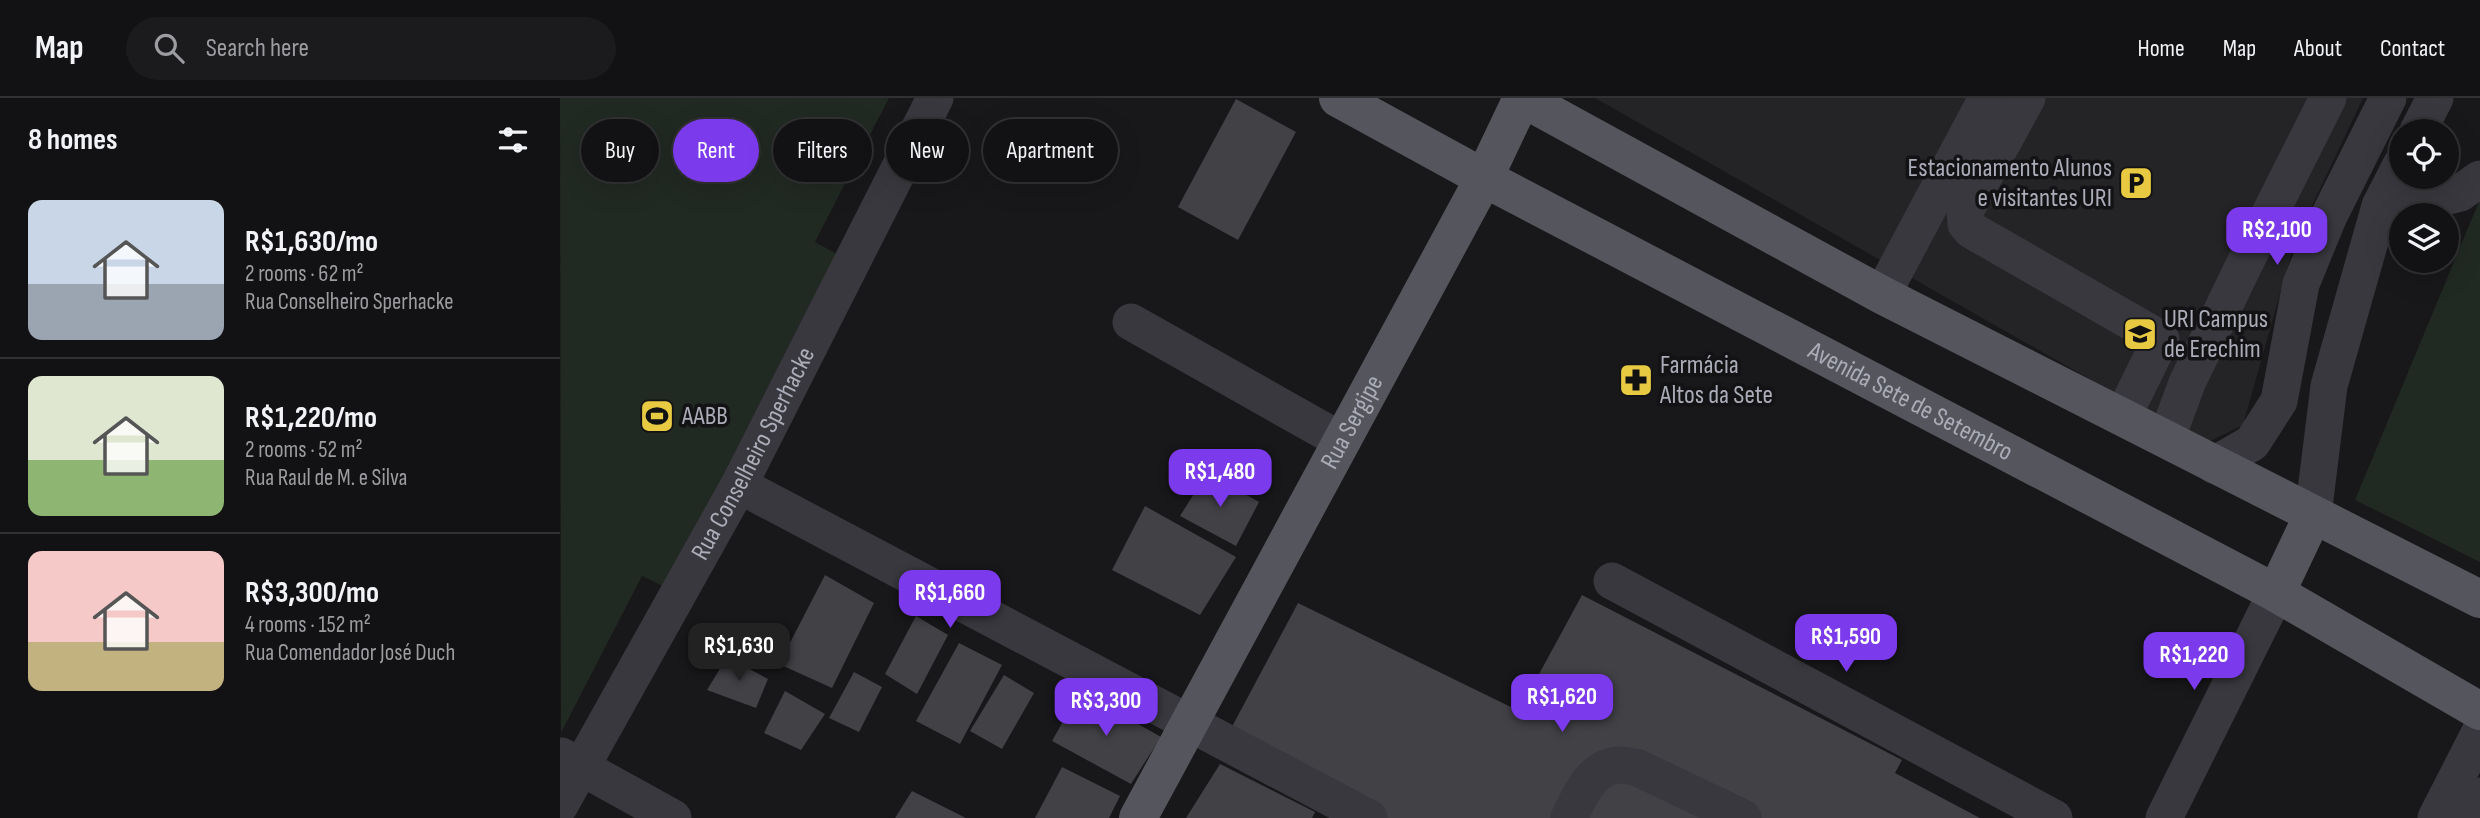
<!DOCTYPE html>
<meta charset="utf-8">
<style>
body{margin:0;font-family:"Sofia Sans Condensed",sans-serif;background:#1b1a1c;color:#f1f3f6;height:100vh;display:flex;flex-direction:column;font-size:26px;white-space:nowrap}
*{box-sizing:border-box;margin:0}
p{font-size:23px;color:#9c9da0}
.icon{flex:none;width:38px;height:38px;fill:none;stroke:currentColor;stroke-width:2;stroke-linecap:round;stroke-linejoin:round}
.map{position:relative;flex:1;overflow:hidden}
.side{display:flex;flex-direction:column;background:#121113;width:560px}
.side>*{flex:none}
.guide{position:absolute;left:21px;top:21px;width:665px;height:63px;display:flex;gap:14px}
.buttons{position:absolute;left:1829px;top:21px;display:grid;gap:14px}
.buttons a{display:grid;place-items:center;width:70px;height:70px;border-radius:50%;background:#121113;box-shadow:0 7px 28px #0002,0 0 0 2px #313133;font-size:35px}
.price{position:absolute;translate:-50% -60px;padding:0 16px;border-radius:14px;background:#7c3aed;color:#fff;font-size:23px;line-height:46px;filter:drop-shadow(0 2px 4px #0008)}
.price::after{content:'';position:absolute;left:50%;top:42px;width:21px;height:16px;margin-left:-10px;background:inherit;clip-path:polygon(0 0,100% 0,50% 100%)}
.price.selected{background:#222;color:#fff}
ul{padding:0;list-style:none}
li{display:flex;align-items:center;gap:21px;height:175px;padding:0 28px}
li+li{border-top:2px solid #313133}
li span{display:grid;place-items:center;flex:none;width:196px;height:140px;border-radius:14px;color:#555}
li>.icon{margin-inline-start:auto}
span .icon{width:84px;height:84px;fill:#fffc;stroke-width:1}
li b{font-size:30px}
h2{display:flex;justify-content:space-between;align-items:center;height:84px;padding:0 28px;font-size:30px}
.tag{padding:0 24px;border-radius:32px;background:#121113;box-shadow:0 7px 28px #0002,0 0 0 2px #313133;font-size:24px;line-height:63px}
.tag.selected{background:#7c3aed;color:#fff}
header{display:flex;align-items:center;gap:42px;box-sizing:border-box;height:98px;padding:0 35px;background:#121113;border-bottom:2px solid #313133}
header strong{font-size:33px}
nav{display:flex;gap:38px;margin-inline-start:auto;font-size:24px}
.search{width:490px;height:63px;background:#1b1a1c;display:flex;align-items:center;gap:18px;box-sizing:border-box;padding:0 24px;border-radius:38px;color:#9c9da0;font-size:26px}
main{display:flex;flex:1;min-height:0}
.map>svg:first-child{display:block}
</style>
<header>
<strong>Map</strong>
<div class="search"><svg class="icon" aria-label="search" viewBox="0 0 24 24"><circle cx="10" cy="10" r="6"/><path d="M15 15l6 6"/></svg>Search here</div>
<nav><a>Home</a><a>Map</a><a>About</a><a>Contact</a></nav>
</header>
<main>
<section class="side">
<h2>8 homes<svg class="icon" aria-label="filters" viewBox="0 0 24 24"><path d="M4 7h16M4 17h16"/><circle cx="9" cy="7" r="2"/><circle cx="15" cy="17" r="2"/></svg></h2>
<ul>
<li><span style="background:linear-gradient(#c9d6e8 60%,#9aa5b1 0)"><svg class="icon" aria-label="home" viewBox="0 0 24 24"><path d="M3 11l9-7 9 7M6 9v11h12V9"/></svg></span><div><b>R$1,630/mo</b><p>2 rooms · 62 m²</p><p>Rua Conselheiro Sperhacke</p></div></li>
<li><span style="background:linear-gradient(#dfe7d0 60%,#8fb573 0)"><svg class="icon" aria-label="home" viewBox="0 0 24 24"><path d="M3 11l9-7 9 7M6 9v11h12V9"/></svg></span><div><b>R$1,220/mo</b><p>2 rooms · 52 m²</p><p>Rua Raul de M. e Silva</p></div></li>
<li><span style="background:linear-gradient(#f6c9c9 65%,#c2b280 0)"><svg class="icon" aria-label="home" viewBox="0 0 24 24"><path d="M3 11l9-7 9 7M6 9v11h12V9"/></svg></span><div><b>R$3,300/mo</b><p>4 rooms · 152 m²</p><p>Rua Comendador José Duch</p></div></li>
</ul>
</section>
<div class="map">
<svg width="1920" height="720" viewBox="0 0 1920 720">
<rect width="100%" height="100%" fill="#181719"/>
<!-- built -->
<path fill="#242326" d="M1035,0H1803L1734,146L1683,327L1644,346Z"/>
<!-- green -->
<path fill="#212923" d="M0,0H329L255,144L277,156L107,490L82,478L1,635Z
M1920,101V464L1795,402Z"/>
<!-- building -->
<path fill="#424146" d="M676,1L736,34L678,142L618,109Z
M647,375L699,404L676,448L620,418Z
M585,408L676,459L640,517L552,472Z
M265,477L314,505L272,590L219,566Z
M1022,497L1342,662L1335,675L1420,720H825L667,638L738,505L959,613Z
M356,518L388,537L357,596L325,576Z
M399,545L442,567L400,646L356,623Z
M167,559L208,581L196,610L147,592Z
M294,574L322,589L299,634L269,620Z
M444,577L474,595L442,651L410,633Z
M225,593L265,616L241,652L204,635Z
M520,593L601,639L571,686L492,643Z
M660,666L755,714L752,720H626Z
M502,669L560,698L549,720H475Z
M352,693L406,720H335Z"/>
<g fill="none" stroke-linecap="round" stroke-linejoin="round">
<!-- minor -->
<g stroke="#39383e" stroke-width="37">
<path d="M1467,0L1405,113L1406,126L1411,132L1601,241L1563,318"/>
<path d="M1858,33L1875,0"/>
<path d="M1820,108L1853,107L1900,95L1920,81"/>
<path d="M1322,197L1427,0"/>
<path d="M571,224L782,343"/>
<path d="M1603,339L1613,323L1627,285L1682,171L1768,0"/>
<path d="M1654,367L1692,345L1719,303L1741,186L1768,120L1828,0"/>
<path d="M179,387L809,720"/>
<path d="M1753,417L1769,288L1820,108L1841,67"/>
<path d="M1052,483L1494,720"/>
<path d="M1,658L113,720"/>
<path id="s1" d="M0,707L179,387L375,0"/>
<path d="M1009,720C1019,699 1031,669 1058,667C1063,666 1070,669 1076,669L1183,720"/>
<path d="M1604,720L1716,495"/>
<path d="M1876,720L1920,634"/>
<path d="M1910,720L1920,698"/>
</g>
<!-- major -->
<g stroke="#55555d" stroke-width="38">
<path id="s2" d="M778,0L924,80L1716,495L1920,613"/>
<path d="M962,0L1322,197L1920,501"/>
<path d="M1716,495L1753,417"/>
<path id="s3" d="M578,720L924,80L962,0"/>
</g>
</g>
<!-- icons -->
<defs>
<g id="parking-square" transform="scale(1.75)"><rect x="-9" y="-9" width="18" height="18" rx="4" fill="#e7ca41" stroke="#131214"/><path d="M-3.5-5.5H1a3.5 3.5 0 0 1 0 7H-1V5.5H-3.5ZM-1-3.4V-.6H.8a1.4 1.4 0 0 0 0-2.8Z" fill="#111"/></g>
<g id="university-square" transform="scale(1.75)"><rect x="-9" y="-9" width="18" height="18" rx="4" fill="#e7ca41" stroke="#131214"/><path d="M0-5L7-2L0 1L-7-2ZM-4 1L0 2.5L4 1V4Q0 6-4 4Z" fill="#111"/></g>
<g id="pharmacy-square" transform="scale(1.75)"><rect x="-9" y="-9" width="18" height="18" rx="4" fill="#e7ca41" stroke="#131214"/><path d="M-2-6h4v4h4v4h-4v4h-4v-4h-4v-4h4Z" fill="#111"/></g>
<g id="stadium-square" transform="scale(1.75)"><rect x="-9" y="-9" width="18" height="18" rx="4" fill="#e7ca41" stroke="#131214"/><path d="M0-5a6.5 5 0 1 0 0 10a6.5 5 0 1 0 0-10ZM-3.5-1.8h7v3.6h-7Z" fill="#111"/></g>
</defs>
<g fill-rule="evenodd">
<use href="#parking-square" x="1576" y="85"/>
<use href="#university-square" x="1580" y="236"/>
<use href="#pharmacy-square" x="1076" y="282"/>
<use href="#stadium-square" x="97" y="318"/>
</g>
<g text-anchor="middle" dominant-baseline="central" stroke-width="7" stroke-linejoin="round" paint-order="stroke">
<!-- poi labels -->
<g font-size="26" fill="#aaacb8" stroke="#131214" text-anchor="start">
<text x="1552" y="70" text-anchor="end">Estacionamento Alunos<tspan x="1552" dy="30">e visitantes URI</tspan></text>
<text x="1604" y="221">URI Campus<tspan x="1604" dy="30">de Erechim</tspan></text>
<text x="1100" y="267">Farmácia<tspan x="1100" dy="30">Altos da Sete</tspan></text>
<text x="122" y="318">AABB</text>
</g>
<!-- street labels -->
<g font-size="26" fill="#aaacb8" stroke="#131214">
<text stroke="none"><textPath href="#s2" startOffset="648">Avenida Sete de Setembro</textPath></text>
<text stroke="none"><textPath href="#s3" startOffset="450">Rua Sergipe</textPath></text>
<text stroke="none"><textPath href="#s1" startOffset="401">Rua Conselheiro Sperhacke</textPath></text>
</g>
</g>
</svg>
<div class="buttons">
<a><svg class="icon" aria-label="locate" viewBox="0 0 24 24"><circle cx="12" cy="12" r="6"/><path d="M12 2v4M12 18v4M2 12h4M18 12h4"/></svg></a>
<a><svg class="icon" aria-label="layers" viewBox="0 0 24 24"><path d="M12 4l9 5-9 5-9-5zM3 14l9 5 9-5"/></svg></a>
</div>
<b class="price" style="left:1717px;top:169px">R$2,100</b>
<b class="price" style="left:660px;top:411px">R$1,480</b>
<b class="price" style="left:390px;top:532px">R$1,660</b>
<b class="price" style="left:1286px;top:576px">R$1,590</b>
<b class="price selected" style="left:179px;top:585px">R$1,630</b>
<b class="price" style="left:1634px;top:594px">R$1,220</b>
<b class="price" style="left:1002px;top:636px">R$1,620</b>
<b class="price" style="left:546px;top:640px">R$3,300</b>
<div class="guide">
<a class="tag">Buy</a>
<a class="tag selected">Rent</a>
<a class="tag">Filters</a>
<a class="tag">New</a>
<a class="tag">Apartment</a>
</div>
</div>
</main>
